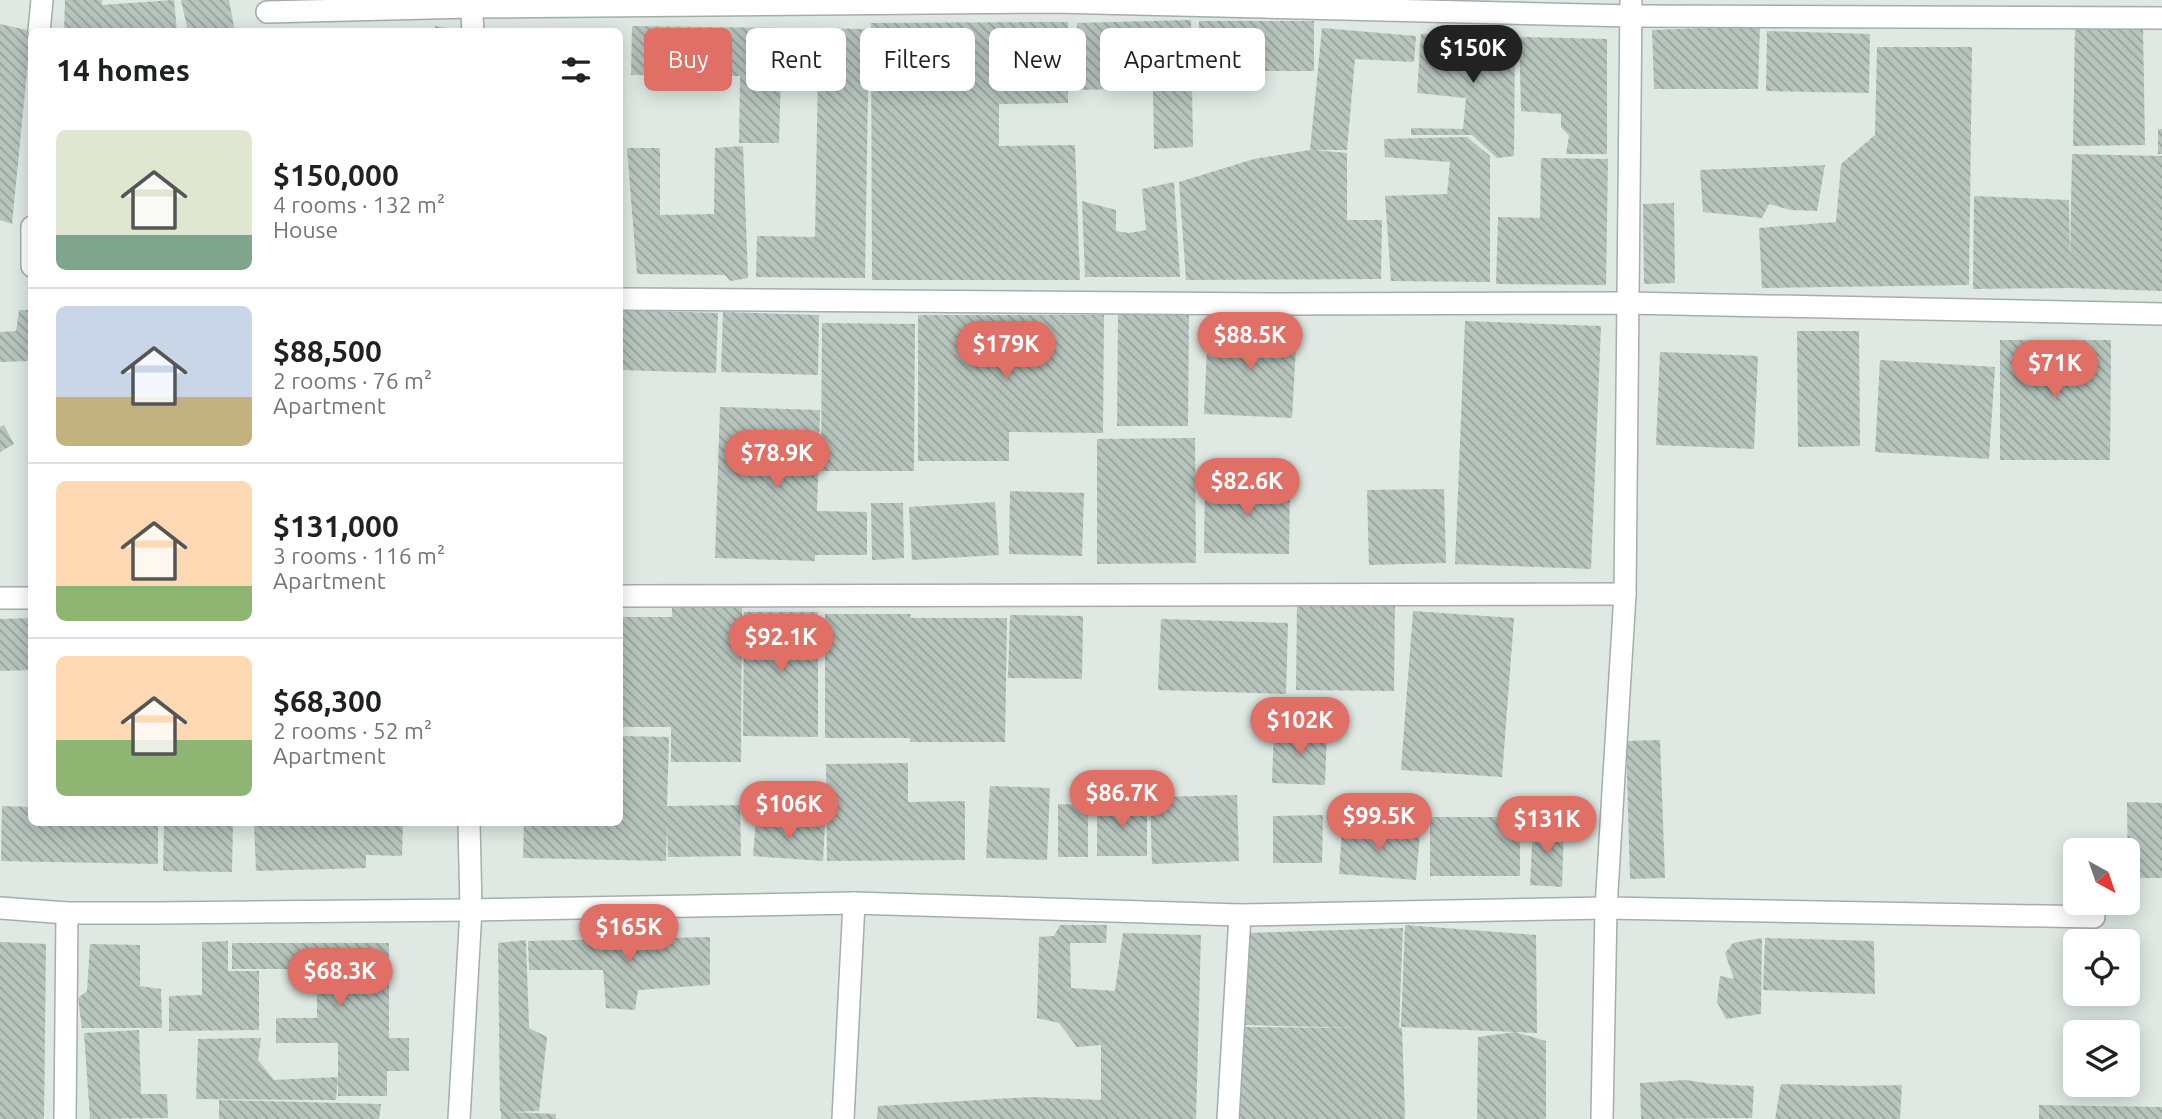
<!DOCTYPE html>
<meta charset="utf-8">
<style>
body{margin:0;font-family:Ubuntu,sans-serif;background:#f2f2f2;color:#202124;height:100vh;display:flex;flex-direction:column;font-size:26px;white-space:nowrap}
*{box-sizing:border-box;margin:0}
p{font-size:23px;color:#757577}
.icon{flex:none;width:38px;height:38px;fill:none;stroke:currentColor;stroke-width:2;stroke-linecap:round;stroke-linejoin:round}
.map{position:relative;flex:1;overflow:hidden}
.details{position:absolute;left:28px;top:28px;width:595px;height:798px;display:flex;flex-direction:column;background:#fff;border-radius:10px;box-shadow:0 4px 18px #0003}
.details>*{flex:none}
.guide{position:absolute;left:644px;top:28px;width:665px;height:63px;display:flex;gap:14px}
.needle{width:46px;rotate:140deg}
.controls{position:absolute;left:2063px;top:838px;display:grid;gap:14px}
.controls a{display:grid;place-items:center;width:77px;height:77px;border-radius:10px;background:#fff;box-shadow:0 4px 18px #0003;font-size:35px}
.price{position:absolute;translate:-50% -60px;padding:0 16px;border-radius:24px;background:#e06f66;color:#fff;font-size:23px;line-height:46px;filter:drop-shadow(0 2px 4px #0008)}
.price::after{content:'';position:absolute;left:50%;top:42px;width:21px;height:16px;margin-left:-10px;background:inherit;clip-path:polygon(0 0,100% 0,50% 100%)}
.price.selected{background:#222;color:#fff}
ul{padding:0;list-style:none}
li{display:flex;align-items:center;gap:21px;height:175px;padding:0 28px}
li+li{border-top:2px solid #e0e0e0}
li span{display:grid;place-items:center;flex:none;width:196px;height:140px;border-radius:10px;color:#555}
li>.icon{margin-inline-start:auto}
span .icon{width:84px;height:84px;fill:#fffc;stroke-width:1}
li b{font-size:30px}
h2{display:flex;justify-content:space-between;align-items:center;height:84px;padding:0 28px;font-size:30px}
.tag{padding:0 24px;border-radius:10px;background:#fff;box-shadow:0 4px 18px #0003;font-size:24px;line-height:63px}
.tag.selected{background:#e06f66;color:#fff}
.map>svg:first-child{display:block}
</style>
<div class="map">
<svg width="2162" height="1119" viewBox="0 0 2162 1119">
<defs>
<pattern id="building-back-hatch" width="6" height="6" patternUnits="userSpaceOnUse" patternTransform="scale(1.75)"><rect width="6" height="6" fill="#b8c5be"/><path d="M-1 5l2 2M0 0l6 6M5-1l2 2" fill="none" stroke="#95a19b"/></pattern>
</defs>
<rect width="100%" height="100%" fill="#dfe8e3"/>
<!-- building -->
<path fill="url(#building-back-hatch)" d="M65,0H102V5L174,0L177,32H64Z
M181,0H229L235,32H188Z
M1191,20L1193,147L1154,149L1153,88L1078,90L1077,23Z
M1199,21H1314V71H1199Z
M1068,22V103L999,104V146L1075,145L1080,280H872L871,23Z
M0,24L31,31L12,224L0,220Z
M435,26L460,30V32H434Z
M632,26L869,29L865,278L756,277L757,236L815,237L818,70H781L779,143H739L740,76L631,75Z
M1760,26L1758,89H1654L1652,30Z
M2143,26L2145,145L2073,146L2075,29Z
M367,28H427V32H367Z
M1322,28L1416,36L1414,62L1355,59L1347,150H1313L1347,153V220H1382L1381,279L1186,280L1179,182L1254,159L1310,150Z
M1767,31L1870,34L1869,93L1766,91Z
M1421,34L1515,35L1514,156L1497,158L1472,135H1411V128L1463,129L1466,98L1417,93Z
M1519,37L1607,39V154H1566L1569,136L1561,127V114L1521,111Z
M1877,47H1972L1969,285L1762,288L1759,228L1836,222L1841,164L1875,135Z
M2158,129H2162V154H2158Z
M1467,137L1490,156V282L1391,281L1385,196L1447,194L1450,162L1385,157L1384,139Z
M743,146L748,278L730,281L725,275L637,274L627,148H660V215L714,214L715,148Z
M2072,154L2162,156V291L2069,288L1973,289L1974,196L2069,200L2070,261Z
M1541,158L1608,159L1606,285L1496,284L1498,217L1540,218Z
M1825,165L1817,211L1791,210L1769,204L1762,218L1703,212L1700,170Z
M1174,182L1180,277H1085L1082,201L1116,210V231L1129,233L1146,230L1142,189Z
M1674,203L1675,283L1644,284L1643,204Z
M19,310H32V373H30L28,361L0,362V332L16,331Z
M622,310L718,313L716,373L620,370Z
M723,312L819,315L818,375L721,372Z
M1118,314H1189L1188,426H1117Z
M918,315H1104L1103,433L1009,432V461H918Z
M1465,321L1601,326L1591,569L1455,564Z
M822,323L915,324L914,471H821Z
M1208,325L1297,330L1292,418L1204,414Z
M1797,331H1859L1860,446L1798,447Z
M2000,340H2111L2110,460H2000Z
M1660,352L1758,356L1754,449L1656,445Z
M1880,360L1995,367L1989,459L1875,452Z
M720,407L820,410L817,511L867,512V555H815V561L715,558Z
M4,425L14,444L0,452V427Z
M1195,438L1196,563L1097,564V439Z
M1205,482L1290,483L1289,554L1204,553Z
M1444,489L1446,563L1369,565L1367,490Z
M1010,491L1084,493L1082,556L1009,554Z
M995,502L999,555L912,560L909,507Z
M871,503H903L904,558L872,560Z
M1297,604H1395L1394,691L1296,690Z
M672,606H742L741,762H671V727H620V617H672Z
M1413,611L1514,618L1502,777L1401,770Z
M744,612H818V737L743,736Z
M825,614H911L910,618H1007L1005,742H910V738H825Z
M1010,615L1083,616L1082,679L1008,678Z
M32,618V670L0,671V619Z
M1161,619L1288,623L1286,694L1158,690Z
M1274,729L1327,731L1325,785L1272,783Z
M620,736L669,737L667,806L740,805L741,856L668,857L667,826L666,861L523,858L524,822H620Z
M1660,740L1665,878L1630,879L1626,741Z
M908,763V802L965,801V860L827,861L826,764Z
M990,786L1050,788L1047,860L986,858Z
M1237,795L1239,861L1152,864L1150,797Z
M2127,802L2162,803V878H2128Z
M1058,804L1088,805V857H1058Z
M1097,805H1147V856H1097Z
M2,806L32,807V822H158V864L1,861Z
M1323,815L1322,863H1273V816Z
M1430,817H1520V876H1430Z
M756,820L825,825L823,861L753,856Z
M164,822H233L232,872L163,871Z
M254,822H403L402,856L366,855V868L256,871Z
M1533,826L1564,827L1562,887L1530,885Z
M1342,827L1420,833L1416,880L1339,874Z
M1060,925H1107L1106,943H1070L1071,988L1115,991L1123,933L1201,935L1196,1119H877L878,1106L1033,1097L1101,1100V1045L1077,1047L1059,1023L1037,1018L1039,937L1054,936Z
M1405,925L1536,935L1537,1033L1401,1027Z
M1403,928L1399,1028H1402L1405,1119H1235L1242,1027L1360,1028L1245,1025L1248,933Z
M710,937V985L638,990L635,1010L606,1008L603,970H529L528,941Z
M1762,938L1761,1014L1726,1019L1717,1002L1720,976L1734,979L1725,953L1733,943Z
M1765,938L1874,941L1875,994L1763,990Z
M526,940L529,1028L547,1037L539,1111L511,1112L556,1114V1119H501V1111H500L498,943Z
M228,941V971H259V1030L169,1031V996L202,995V942Z
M0,942L46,944L44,1119H0Z
M232,943H389V1038H409V1071H387V1096H338V1043H276V1018H317V969H232Z
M90,944L140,945V986L161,989L162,1028H82L78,998L87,991Z
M139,1030L141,1094H167L168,1118L90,1119L84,1033Z
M1515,1032L1546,1041V1119H1477L1478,1037Z
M261,1038L258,1060L274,1080L338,1077L336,1100L196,1099L198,1039Z
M1686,1080L1712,1084L1754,1086L1752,1118L1641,1119L1640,1083Z
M1781,1084L1859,1086L1902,1085L1900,1119H1775Z
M219,1100L381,1104L379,1119H219Z
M2039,1105L2162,1107V1119H2039Z"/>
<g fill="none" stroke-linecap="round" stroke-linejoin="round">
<!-- lane casing -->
<g stroke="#a3afa9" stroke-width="24">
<path id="lane" d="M471,0L473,32
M65,1119L67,913
M459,1119L471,910L469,822
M843,1119L854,903
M1228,1119L1240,915
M1602,1119L1606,908L1625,594L1631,0"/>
</g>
<!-- street casing -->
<g stroke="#a3afa9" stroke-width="24">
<path id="street" d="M267,12L471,7L1054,2L1631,16L2162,18
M39,32L42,0
M32,227V266
M620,299L1279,304L1628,303L2162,314
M620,596L1625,594
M0,598H32
M0,908L67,913H157L471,910L854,903L1240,915L1606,908L2094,917"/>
</g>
<!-- lane -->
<use href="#lane" stroke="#fff" stroke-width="21"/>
<!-- street -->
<use href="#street" stroke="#fff" stroke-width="21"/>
</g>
</svg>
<div class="controls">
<a><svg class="needle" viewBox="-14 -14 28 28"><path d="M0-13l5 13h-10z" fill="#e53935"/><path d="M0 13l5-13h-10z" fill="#757577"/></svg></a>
<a><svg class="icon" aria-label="locate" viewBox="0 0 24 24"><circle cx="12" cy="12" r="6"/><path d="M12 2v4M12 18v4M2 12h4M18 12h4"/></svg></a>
<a><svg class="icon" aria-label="layers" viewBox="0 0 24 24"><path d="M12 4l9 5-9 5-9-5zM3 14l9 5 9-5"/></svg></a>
</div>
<b class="price selected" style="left:1473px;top:85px">$150K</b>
<b class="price" style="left:1250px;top:372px">$88.5K</b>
<b class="price" style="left:1006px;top:381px">$179K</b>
<b class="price" style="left:2055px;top:400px">$71K</b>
<b class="price" style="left:777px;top:490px">$78.9K</b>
<b class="price" style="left:1247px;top:518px">$82.6K</b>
<b class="price" style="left:781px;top:674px">$92.1K</b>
<b class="price" style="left:1300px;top:757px">$102K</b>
<b class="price" style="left:1122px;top:830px">$86.7K</b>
<b class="price" style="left:789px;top:841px">$106K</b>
<b class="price" style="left:1379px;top:853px">$99.5K</b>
<b class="price" style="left:1547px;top:856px">$131K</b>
<b class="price" style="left:629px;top:964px">$165K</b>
<b class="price" style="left:340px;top:1008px">$68.3K</b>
<div class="guide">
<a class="tag selected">Buy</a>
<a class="tag">Rent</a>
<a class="tag">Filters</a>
<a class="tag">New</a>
<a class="tag">Apartment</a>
</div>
<section class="details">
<h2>14 homes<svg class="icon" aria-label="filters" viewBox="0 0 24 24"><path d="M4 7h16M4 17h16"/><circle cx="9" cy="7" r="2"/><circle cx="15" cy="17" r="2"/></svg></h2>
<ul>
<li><span style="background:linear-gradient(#dfe7d0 75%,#7fa58c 0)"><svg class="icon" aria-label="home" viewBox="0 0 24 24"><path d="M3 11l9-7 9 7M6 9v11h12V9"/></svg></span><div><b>$150,000</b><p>4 rooms · 132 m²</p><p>House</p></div></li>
<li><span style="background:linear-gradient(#c9d6e8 65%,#c2b280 0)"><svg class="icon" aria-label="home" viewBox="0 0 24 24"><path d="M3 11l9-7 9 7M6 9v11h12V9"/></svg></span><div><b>$88,500</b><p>2 rooms · 76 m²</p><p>Apartment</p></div></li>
<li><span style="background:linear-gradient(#ffd9b3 75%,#8fb573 0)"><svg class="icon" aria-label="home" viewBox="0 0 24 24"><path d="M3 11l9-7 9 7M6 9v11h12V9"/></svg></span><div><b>$131,000</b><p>3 rooms · 116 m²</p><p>Apartment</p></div></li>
<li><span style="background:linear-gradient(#ffd9b3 60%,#8fb573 0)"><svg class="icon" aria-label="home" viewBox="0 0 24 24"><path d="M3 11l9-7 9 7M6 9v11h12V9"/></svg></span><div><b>$68,300</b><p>2 rooms · 52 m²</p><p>Apartment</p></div></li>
</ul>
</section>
</div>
